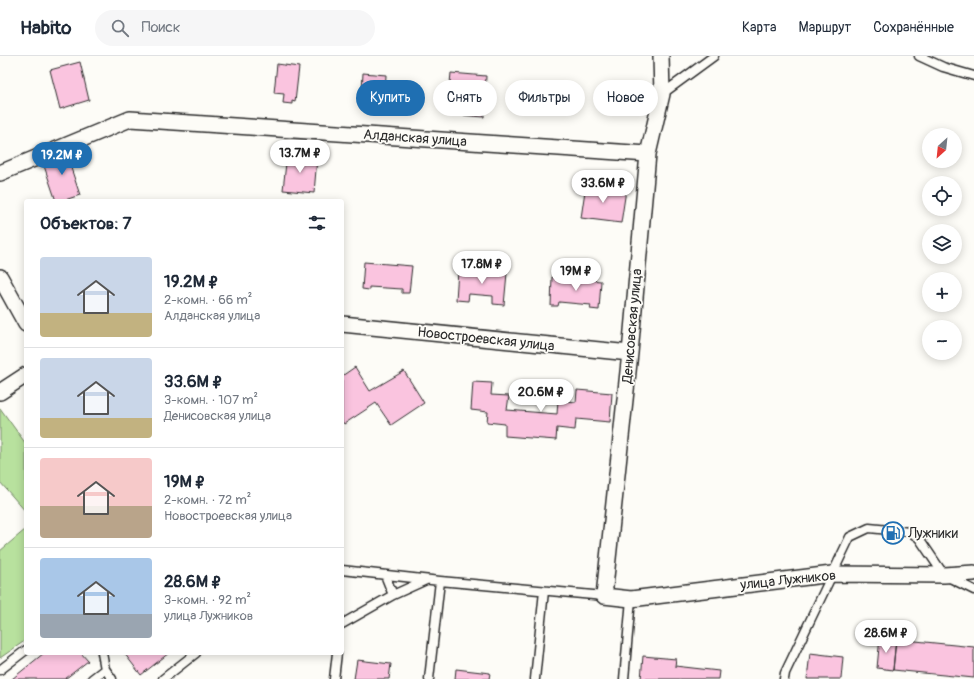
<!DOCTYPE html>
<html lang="ru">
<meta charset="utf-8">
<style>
body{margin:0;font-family:Pangolin,sans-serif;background:#f6f6f7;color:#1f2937;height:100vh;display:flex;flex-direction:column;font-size:15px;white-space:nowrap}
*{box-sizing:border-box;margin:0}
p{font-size:13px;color:#747a83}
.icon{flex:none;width:22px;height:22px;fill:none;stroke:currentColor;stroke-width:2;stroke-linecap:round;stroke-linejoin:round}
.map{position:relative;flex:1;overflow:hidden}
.sheet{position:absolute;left:24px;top:143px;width:320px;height:456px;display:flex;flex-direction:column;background:#fff;border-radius:4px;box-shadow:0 2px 10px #0003}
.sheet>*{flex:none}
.top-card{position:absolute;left:356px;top:24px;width:380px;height:36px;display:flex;gap:8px}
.needle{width:26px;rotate:207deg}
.controls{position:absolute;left:922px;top:72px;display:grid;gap:8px}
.controls a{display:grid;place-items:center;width:40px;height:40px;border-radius:50%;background:#fff;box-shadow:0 2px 10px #0003;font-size:20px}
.price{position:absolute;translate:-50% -34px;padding:0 9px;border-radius:14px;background:#fff;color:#222;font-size:13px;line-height:26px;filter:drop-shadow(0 1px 2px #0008)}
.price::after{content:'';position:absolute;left:50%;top:24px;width:12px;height:9px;margin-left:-6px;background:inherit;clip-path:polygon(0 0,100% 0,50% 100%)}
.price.on{background:#1f6fb2;color:#fff}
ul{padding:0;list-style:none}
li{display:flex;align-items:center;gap:12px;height:100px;padding:0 16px}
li+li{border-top:1px solid #e0e1e3}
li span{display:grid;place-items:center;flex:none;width:112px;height:80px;border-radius:4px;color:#555}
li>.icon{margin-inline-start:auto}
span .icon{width:48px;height:48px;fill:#fffc;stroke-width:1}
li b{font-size:17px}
h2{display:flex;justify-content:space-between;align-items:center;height:48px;padding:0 16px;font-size:17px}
.chip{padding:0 14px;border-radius:18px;background:#fff;box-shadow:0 2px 10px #0003;font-size:14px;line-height:36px}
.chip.on{background:#1f6fb2;color:#fff}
header{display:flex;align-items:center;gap:24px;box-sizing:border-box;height:56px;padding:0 20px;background:#fff;border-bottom:1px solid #e0e1e3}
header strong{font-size:19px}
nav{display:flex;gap:22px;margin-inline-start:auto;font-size:14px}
.search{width:280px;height:36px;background:#f6f6f7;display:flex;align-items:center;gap:10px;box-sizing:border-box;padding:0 14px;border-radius:22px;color:#747a83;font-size:15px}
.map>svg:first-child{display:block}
</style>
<header>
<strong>Habito</strong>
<div class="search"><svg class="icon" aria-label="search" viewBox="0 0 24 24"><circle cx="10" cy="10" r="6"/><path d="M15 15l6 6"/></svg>Поиск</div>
<nav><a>Карта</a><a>Маршрут</a><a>Сохранённые</a></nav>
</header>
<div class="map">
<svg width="974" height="623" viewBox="0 0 974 623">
<rect width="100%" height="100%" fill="#fdfcf7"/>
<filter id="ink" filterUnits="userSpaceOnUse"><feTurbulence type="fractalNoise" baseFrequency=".025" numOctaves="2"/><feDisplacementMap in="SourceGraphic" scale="8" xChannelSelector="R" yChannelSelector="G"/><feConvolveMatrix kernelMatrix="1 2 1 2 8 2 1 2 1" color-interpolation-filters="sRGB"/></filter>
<g filter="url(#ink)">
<!-- green -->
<path fill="#b8e19e" stroke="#728664" d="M0,352L26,388V456L0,426Z
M26,473V584L0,602V495Z"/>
<!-- building -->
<path fill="#fac4df" stroke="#2b2b2b" d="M80,6L89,44L60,53L50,14Z
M277,8L299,11L295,46L292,45V48L283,47L284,38L274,37Z
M363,17L386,19L384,55L361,53Z
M451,17L486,20L484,61L447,58Z
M66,96L69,105L80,102L82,108L71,112L80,139L62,145H56L42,104Z
M287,98L317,102L314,137L283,134Z
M586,128L626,134L621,167L581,162Z
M364,206L412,210L409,237H402V233L369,231V234L362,233Z
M458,214L507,217L504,249L493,248V240L469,238L468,245L456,244Z
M552,221L601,225L599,254L590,253L591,249L559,246L558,250H551Z
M355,311L370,335L404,315L424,347L391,369L376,347L344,368L342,365V320Z
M473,326L492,327L491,339L509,340L507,354L557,358L558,344L576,346L577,334L612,337L610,366L576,363L575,374L557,372L556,384L505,380V368L487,366L488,356L471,354Z
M880,581L896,583L893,614L877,612Z
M896,583L974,591V622L893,614Z
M44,597H81L88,605L65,623H12Z
M124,597H169L141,619Z
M810,597L843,601L841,623H807Z
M643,600L676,603L675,610L719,615L718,623H641Z
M357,604L391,608L389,623H354Z
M456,613L490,617L489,623H455Z"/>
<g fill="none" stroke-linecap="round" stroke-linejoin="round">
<!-- service casing -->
<g stroke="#2b2b2b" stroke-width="11">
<path id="service" d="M919,0L943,11L974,20
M662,38L714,0
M342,514L440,525L604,540
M393,539L426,524
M342,568L393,539L385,519
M102,597L105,613L112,623
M0,614L26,594
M92,623L105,613
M163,623L196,597
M334,623L337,597
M429,623L440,525
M535,623L544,535
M624,623L631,543
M784,623L785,617L850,481L869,472L910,476L919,482L944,519L974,534"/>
</g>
<!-- minor casing -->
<g stroke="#2b2b2b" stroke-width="18">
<path id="minor" d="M661,0L662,38L648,98L630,297L604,540L631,543L832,518L944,519L974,517
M0,117L130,63L648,98
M0,221L26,268
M342,268L630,297
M0,336L26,319"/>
</g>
<!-- service -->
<use href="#service" stroke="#fdfcf7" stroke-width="8"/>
<!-- minor -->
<use href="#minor" stroke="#fdfcf7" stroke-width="15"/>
</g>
</g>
<!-- icons -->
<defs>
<g id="fuel-ring" transform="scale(1.15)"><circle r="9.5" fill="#fdfcf7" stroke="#1f6fb2" stroke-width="1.5"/><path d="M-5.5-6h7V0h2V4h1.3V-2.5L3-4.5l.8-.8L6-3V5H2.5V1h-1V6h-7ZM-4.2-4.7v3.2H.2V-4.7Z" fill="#1f6fb2"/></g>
</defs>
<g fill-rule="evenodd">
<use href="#fuel-ring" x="893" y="477"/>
</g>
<g text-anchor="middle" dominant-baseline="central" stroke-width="3.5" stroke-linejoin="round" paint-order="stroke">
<!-- street labels -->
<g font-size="14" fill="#2b2b2b" stroke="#fdfcf7">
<text transform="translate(415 82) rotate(4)">Алданская улица</text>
<text transform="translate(632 270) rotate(-85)">Денисовская улица</text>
<text transform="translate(486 283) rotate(6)">Новостроевская улица</text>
<text transform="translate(788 524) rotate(-6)">улица Лужников</text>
</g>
<!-- poi labels -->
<g font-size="14" fill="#2b2b2b" stroke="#fdfcf7" text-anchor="start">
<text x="908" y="477">Лужники</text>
</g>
</g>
</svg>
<div class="controls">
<a><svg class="needle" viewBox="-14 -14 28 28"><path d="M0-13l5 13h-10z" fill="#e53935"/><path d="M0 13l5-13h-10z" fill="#747a83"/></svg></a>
<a><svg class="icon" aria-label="locate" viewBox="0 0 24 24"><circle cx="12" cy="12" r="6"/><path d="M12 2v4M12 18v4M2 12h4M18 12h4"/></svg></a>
<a><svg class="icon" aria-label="layers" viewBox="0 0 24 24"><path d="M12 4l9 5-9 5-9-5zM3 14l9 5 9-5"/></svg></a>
<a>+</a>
<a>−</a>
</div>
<b class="price" style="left:300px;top:118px">13.7M ₽</b>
<b class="price on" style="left:62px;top:120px">19.2M ₽</b>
<b class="price" style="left:603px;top:148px">33.6M ₽</b>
<b class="price" style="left:482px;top:229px">17.8M ₽</b>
<b class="price" style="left:576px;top:236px">19M ₽</b>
<b class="price" style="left:541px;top:357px">20.6M ₽</b>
<b class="price" style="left:886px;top:598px">28.6M ₽</b>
<div class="top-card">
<a class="chip on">Купить</a>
<a class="chip">Снять</a>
<a class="chip">Фильтры</a>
<a class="chip">Новое</a>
</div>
<section class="sheet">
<h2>Объектов: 7<svg class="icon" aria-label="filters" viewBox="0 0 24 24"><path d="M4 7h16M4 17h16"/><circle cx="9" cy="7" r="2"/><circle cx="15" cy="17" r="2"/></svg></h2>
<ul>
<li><span style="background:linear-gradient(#c9d6e8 70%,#c2b280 0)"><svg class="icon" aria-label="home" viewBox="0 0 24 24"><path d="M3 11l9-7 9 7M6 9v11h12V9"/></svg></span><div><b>19.2M ₽</b><p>2-комн. · 66 m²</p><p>Алданская улица</p></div></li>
<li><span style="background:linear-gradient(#c9d6e8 75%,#c2b280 0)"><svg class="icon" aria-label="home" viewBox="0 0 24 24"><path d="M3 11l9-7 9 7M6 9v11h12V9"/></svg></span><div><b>33.6M ₽</b><p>3-комн. · 107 m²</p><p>Денисовская улица</p></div></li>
<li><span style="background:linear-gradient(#f6c9c9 60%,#b9a48a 0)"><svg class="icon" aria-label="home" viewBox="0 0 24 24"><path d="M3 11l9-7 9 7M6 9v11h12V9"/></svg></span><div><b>19M ₽</b><p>2-комн. · 72 m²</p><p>Новостроевская улица</p></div></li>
<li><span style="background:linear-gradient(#a9c7e8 70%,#9aa5b1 0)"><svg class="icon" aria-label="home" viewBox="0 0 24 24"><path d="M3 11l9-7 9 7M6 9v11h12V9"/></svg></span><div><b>28.6M ₽</b><p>3-комн. · 92 m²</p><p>улица Лужников</p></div></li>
</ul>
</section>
</div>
